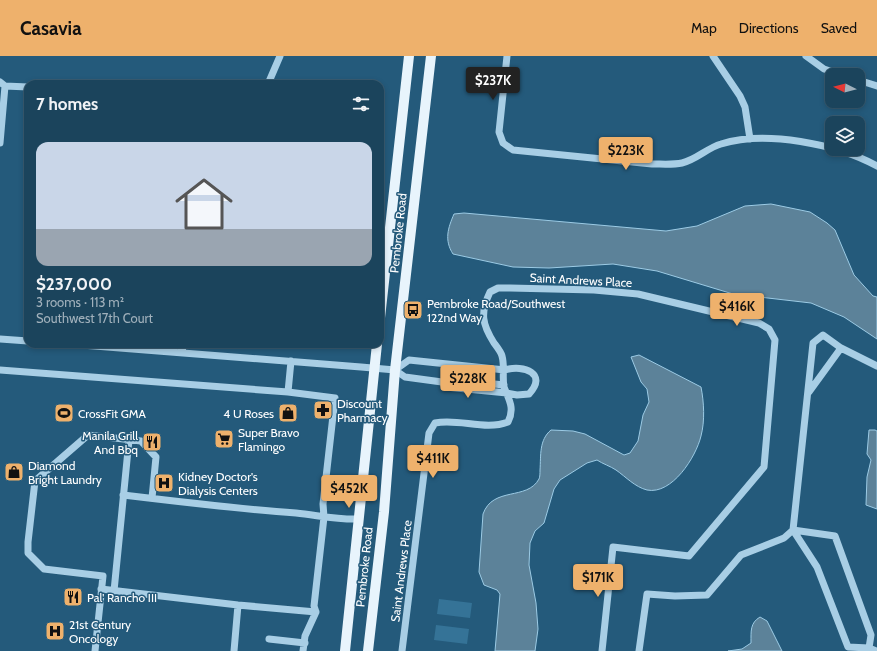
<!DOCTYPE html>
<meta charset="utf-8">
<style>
body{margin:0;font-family:Cabin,sans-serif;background:#284e65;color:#f1f3f6;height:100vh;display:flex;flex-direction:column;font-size:15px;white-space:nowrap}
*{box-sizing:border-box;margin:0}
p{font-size:13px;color:#a0b0bb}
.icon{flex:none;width:22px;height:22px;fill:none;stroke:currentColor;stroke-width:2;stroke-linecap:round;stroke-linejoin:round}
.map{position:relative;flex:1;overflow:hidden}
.side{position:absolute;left:24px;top:24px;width:360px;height:268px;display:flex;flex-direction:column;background:#1b445c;border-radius:12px;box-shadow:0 2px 6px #0003,0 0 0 1px #395c72}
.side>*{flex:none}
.needle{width:26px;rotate:276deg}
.fabs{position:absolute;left:825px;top:12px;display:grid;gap:8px}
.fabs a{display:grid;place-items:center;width:40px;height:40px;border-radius:8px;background:#1b445c;box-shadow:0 2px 6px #0003,0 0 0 1px #395c72;font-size:20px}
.price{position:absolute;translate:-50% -34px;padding:0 9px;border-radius:4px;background:#eeb16c;color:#111;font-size:13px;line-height:26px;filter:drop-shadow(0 1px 2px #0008)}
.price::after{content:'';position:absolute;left:50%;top:24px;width:12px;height:9px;margin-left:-6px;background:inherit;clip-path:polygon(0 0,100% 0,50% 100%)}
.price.selected{background:#222;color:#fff}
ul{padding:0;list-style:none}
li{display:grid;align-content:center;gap:8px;height:212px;padding:0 12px}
li span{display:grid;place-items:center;height:124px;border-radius:12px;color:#555}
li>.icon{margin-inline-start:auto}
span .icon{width:72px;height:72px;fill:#fffc;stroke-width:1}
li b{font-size:17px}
h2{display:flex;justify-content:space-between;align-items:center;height:48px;padding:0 12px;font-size:17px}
header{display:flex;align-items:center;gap:24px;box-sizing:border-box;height:56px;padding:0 20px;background:#eeb16c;color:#111}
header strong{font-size:19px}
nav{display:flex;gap:22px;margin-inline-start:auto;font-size:14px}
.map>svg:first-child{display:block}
</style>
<header>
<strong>Casavia</strong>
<nav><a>Map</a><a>Directions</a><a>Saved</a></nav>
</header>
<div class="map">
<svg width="877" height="595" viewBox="0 0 877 595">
<rect width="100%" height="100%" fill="#245a7b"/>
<!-- green -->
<path fill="#357397" d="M439,543L472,547L470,562L437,558Z
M436,569L469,573L467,588L434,584Z"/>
<!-- water -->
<path fill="#5c8299" stroke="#9ccbe5" d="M771,148L810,156L827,167L835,174L854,219L873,240L877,241V283L844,261L811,247L733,238L657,215L613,208L549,212L513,211L453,198C444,184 448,172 454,158L464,157L666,175L697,170L745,150Z
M639,299L701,331C704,346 705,365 701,380C696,401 672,439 647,434C635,431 626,421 616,414C610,410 603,408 597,404L587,407L560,424L554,433L544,467L535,475L530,487L529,509L536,547L538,573L535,595H495L500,538L497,534L484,529L479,516L483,458C493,430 527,445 539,423C540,421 540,417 540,414C541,399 539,384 551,374L573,375L585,378L624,399L630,397L638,385L643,359L649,346L647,333L641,326L631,301Z
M869,374H875L877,375V453L866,449L867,421L871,404L867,398Z
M760,561L767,565L782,595H728L742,593L751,587C751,575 750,567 760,561Z"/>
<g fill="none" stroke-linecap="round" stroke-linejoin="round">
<!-- minor -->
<path stroke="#a8cee5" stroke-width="7" d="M507,0L499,76L503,87L513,94L652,108C662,108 673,109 682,107C696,104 707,92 721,88C765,74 837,88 877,110
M713,0L740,40L745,51L750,83
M806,0L824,13L842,19
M858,24L877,30
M0,26L5,30L28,31
M67,28H69
M268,28L280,0
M0,87L5,30
M0,283L28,285
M69,288L361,311L395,314L405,321L442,326L446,323L504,329
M182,297L183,288
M0,314L288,336L335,342L323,448L324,461L314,550L316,556L305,580L303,595
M395,314L409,304L505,314C524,308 548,318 529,338L517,339L507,337L446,331L442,326
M288,336L291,305
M809,336L841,292
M123,439C181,446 238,453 296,457C317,459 337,464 359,463
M793,474L835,480L871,579L869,592L876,595
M793,474L817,511L848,591L869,592
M101,533L238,549L316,556
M114,535L129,384
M269,583L305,587
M95,595L103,520L44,513L28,497V486L35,425L88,379L141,385L156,401L152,442
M234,595L238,549
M402,595L429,377L435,367C459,362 485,375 508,366C515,352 509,344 504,331C502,321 505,311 502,300C501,296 497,291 494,287C482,268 480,257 490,236L498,232H510L594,234L638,238L759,267L769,273L775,284L764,411L689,500L613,491L602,595
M639,595L647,538L675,540L707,539L741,499L784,482L793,474L813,287L823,279L841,292L877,310"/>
<!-- major -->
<path stroke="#e8f4fc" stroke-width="10" d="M380,262L409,0
M345,595L377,288
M368,595L384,456L395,314L431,0"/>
</g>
<!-- icons -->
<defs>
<g id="bus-square" transform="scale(1)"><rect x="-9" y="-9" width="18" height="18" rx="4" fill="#eeb16c" stroke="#245a7b"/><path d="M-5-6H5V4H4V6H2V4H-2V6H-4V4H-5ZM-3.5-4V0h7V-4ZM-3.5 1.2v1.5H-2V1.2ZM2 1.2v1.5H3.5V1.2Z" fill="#111"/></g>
<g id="pharmacy-square" transform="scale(1)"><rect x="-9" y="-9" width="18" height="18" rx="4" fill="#eeb16c" stroke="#245a7b"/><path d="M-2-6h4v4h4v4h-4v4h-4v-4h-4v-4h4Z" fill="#111"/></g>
<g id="stadium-square" transform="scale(1)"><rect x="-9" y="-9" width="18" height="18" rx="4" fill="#eeb16c" stroke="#245a7b"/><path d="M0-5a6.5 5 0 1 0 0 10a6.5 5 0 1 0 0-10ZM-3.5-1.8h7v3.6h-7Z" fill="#111"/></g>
<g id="shop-square" transform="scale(1)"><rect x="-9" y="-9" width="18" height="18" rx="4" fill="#eeb16c" stroke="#245a7b"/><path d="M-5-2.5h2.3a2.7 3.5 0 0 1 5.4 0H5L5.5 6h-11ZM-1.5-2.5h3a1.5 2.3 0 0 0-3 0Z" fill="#111"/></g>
<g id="supermarket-square" transform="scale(1)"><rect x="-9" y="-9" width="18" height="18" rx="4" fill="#eeb16c" stroke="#245a7b"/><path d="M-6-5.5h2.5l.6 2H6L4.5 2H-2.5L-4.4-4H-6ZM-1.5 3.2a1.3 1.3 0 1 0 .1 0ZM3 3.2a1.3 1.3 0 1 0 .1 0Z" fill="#111"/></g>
<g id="restaurant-square" transform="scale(1)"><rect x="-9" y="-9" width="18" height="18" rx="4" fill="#eeb16c" stroke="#245a7b"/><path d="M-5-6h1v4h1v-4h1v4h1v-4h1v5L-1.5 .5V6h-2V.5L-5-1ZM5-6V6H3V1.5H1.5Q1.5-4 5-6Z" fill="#111"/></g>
<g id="hospital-square" transform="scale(1)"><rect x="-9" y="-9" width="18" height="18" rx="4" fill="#eeb16c" stroke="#245a7b"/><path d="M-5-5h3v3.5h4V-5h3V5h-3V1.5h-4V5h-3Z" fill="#111"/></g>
</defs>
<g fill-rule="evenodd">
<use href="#bus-square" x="413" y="254"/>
<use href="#pharmacy-square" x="323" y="354"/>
<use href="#stadium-square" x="64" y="357"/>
<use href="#shop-square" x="288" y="357"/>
<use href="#supermarket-square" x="224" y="383"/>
<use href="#restaurant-square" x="152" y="386"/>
<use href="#shop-square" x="14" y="416"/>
<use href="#hospital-square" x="164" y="427"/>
<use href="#restaurant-square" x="73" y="541"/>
<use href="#hospital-square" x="55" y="575"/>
</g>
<g text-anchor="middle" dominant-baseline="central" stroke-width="3" stroke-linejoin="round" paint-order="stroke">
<!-- street labels -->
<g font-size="12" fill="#fff" stroke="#245a7b">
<text transform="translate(398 177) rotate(-84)">Pembroke Road</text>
<text transform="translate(581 224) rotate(3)">Saint Andrews Place</text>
<text transform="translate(364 511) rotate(-84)">Pembroke Road</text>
<text transform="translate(401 515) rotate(-83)">Saint Andrews Place</text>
</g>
<!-- poi labels -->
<g font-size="12" fill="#fff" stroke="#245a7b" text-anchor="start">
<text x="427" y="247">Pembroke Road/Southwest<tspan x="427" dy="14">122nd Way</tspan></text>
<text x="337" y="347">Discount<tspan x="337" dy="14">Pharmacy</tspan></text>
<text x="78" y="357">CrossFit GMA</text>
<text x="274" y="357" text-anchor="end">4 U Roses</text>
<text x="238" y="376">Super Bravo<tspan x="238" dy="14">Flamingo</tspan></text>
<text x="138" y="379" text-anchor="end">Manila Grill<tspan x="138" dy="14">And Bbq</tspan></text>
<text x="28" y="409">Diamond<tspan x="28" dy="14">Bright Laundry</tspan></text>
<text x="178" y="420">Kidney Doctor's<tspan x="178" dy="14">Dialysis Centers</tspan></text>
<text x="87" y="541">Pal' Rancho III</text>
<text x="69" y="568">21st Century<tspan x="69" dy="14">Oncology</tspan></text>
</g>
</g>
</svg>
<div class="fabs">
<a><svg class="needle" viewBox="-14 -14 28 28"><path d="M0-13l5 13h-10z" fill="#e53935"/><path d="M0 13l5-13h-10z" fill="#a0b0bb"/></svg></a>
<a><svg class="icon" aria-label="layers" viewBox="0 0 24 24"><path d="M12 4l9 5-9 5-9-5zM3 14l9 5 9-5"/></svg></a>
</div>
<b class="price selected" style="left:493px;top:45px">$237K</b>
<b class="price" style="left:626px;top:115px">$223K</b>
<b class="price" style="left:737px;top:271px">$416K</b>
<b class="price" style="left:468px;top:343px">$228K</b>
<b class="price" style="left:433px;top:423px">$411K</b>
<b class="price" style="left:349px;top:453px">$452K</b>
<b class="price" style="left:598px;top:542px">$171K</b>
<section class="side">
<h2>7 homes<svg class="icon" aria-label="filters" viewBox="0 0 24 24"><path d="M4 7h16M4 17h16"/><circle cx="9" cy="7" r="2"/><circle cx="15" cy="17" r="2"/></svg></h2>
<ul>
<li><span style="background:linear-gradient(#c9d6e8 70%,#9aa5b1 0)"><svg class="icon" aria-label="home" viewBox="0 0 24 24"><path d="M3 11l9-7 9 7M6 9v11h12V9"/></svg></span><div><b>$237,000</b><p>3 rooms · 113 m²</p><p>Southwest 17th Court</p></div></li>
</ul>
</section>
</div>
